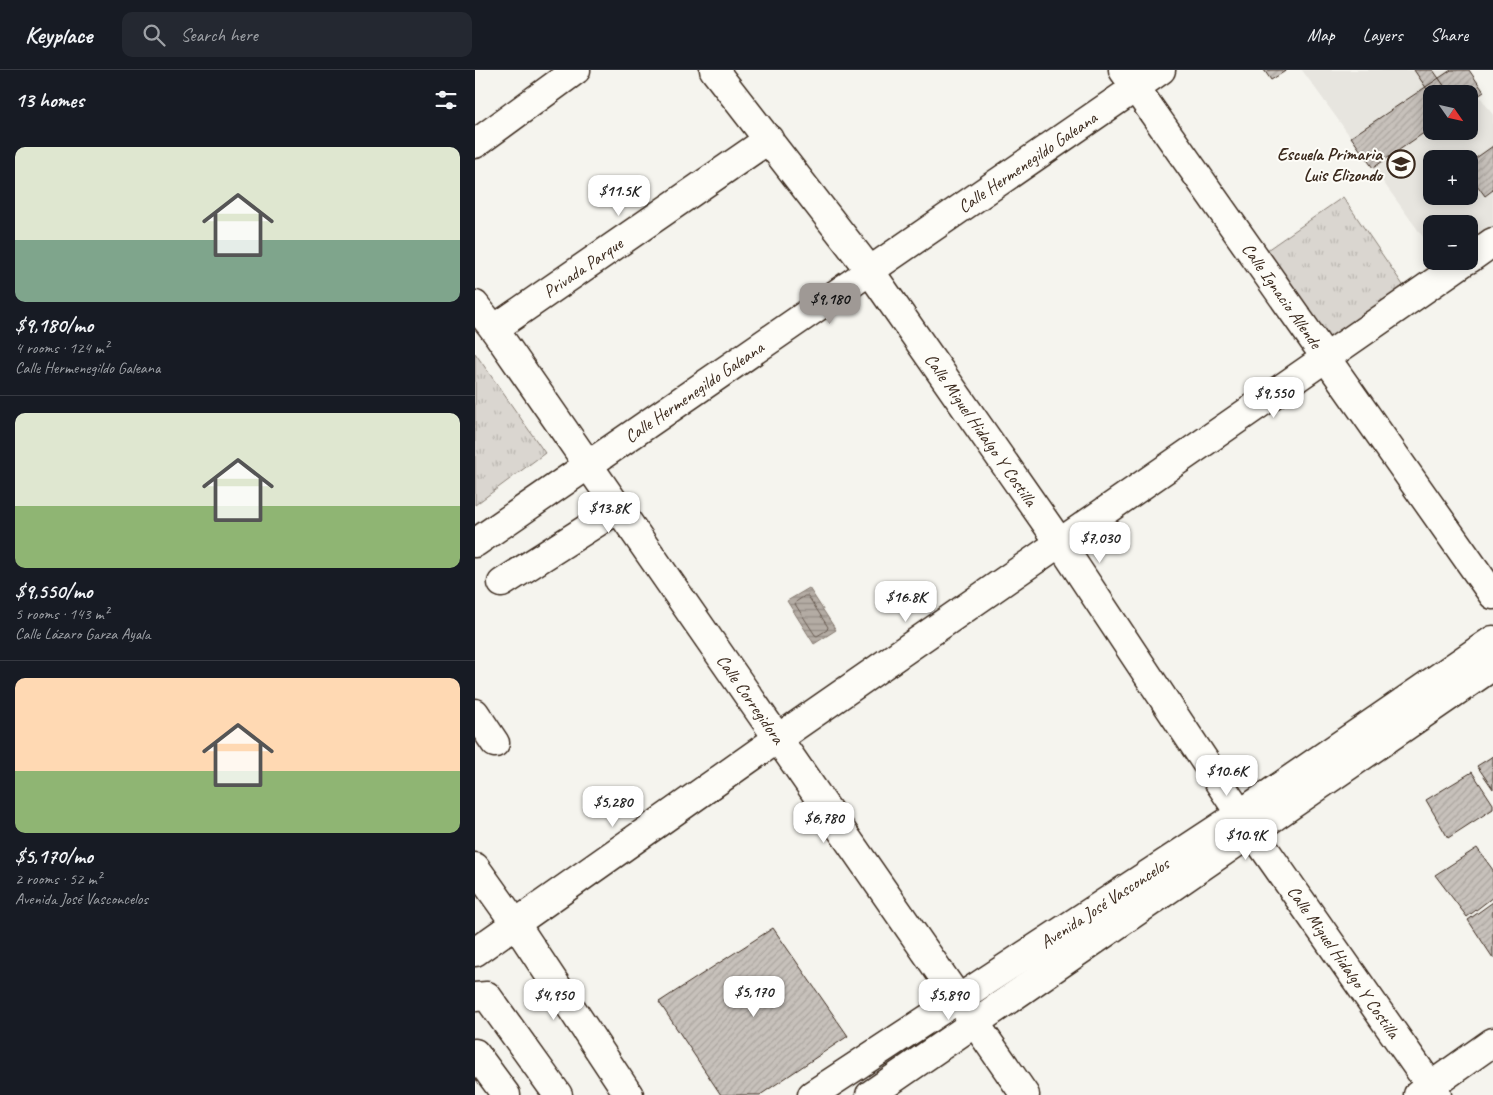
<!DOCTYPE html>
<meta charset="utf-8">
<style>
body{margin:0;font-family:Caveat,sans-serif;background:#242831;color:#f1f3f6;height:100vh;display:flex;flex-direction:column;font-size:19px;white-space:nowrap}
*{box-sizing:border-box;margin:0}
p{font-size:16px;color:#9ea1a6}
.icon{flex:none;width:28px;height:28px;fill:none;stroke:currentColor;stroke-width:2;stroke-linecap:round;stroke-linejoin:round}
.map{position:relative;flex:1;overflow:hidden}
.sheet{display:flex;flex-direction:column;background:#171b24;width:475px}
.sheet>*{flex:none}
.needle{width:32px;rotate:124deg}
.tools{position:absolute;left:948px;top:15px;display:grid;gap:10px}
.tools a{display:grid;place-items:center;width:55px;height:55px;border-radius:10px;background:#171b24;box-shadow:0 2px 12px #0003;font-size:25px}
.price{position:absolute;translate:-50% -42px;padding:0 11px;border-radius:10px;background:#fff;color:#222;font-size:16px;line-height:32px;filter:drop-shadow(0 1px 2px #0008)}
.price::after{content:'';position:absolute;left:50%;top:30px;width:15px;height:11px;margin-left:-8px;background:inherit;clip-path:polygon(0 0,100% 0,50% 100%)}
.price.active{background:#9f9995;color:#111}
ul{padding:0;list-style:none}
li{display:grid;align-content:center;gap:10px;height:265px;padding:0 15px}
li+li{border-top:1px solid #363941}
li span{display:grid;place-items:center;height:155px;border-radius:10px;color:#555}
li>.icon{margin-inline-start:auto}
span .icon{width:90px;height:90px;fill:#fffc;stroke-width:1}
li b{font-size:21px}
h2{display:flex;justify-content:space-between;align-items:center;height:60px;padding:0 15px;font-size:21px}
header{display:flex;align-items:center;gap:30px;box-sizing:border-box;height:70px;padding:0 25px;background:#171b24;border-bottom:1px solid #363941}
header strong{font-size:24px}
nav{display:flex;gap:28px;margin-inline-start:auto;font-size:18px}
.search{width:350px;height:45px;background:#242831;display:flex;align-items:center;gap:12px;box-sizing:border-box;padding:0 18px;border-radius:10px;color:#9ea1a6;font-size:19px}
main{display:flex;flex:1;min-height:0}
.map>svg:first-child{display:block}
</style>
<header>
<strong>Keyplace</strong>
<div class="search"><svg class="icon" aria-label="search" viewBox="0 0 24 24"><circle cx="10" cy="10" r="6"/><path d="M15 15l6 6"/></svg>Search here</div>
<nav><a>Map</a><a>Layers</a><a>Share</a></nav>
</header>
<main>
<section class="sheet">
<h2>13 homes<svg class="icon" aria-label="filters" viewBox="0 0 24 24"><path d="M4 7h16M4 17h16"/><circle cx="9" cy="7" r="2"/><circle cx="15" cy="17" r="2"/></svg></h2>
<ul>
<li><span style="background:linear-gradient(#dfe7d0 60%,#7fa58c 0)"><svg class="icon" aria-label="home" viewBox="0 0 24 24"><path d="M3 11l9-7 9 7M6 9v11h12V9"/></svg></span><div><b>$9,180/mo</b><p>4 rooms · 124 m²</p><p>Calle Hermenegildo Galeana</p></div></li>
<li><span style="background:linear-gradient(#dfe7d0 60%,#8fb573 0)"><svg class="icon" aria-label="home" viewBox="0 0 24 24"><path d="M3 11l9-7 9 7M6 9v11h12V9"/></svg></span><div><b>$9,550/mo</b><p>5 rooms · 143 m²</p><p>Calle Lázaro Garza Ayala</p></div></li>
<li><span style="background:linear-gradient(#ffd9b3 60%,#8fb573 0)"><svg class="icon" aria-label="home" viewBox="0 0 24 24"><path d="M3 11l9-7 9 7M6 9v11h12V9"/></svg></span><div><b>$5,170/mo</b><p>2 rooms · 52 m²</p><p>Avenida José Vasconcelos</p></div></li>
</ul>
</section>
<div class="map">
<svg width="1018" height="1025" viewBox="0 0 1018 1025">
<defs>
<pattern id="park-tufts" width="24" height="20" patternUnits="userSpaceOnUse" patternTransform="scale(1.25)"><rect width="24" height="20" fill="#dad6d0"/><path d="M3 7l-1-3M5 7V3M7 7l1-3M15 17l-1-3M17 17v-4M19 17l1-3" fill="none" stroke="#bcb8b2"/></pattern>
<pattern id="water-rules" width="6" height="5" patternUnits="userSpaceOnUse" patternTransform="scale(1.25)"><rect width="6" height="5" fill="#b4aca4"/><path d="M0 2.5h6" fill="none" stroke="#948c85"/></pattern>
<pattern id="building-hatch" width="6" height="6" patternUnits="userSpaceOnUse" patternTransform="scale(1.25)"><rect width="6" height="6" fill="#c7c1bb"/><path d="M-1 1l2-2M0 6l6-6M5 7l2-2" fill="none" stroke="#aca6a0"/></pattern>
</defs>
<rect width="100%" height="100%" fill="#f5f4ee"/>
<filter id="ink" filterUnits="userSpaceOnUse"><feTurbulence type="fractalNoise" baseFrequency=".02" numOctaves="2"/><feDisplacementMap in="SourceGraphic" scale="10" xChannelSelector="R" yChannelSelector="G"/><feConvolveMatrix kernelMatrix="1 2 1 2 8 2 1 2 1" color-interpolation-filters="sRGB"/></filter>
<g filter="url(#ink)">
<!-- built -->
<path fill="#e7e5df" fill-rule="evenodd" d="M827,0H986L1018,45V165L994,182V154H956V178ZM956,24H994V61H956ZM956,89H994V126H956Z"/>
<!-- park -->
<path fill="url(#park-tufts)" stroke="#8a8077" d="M868,127L930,218L855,270L792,180Z
M0,283L70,383L0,435Z"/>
<!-- water -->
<path fill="url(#water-rules)" stroke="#84786e" d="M334,518L361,560L339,574L312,531Z"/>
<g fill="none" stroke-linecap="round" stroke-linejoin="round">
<!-- shore -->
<path stroke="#6b5e54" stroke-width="1" d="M330,526H333L353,557L352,560L342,566L340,565L320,534L321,532Z"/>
</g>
<!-- building -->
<path fill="url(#building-hatch)" stroke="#3b2a1e" d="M789,0H812L796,10Z
M939,0H958L975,24H956V25Z
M976,0H994L1009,22L994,32V24H956V58L898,98L876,67Z
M994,51L999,59L985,67L981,61H994Z
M1018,76V120L1010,126L994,104V93Z
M1018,686V719L1002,696Z
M997,702L1018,734V739L973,768L951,730Z
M1002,778L1018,800V827L992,847L960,805Z
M1018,832V888L993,850Z
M298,858L373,966L285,1025H246L184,932Z"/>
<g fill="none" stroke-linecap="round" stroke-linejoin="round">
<!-- minor casing -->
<g stroke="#3b2a1e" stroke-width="31">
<g id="minor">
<path id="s1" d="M239,0L395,201L585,473L765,744L962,1025"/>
<path id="s2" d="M648,0L1018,525"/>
<path d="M0,74L101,0"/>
<path d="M994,189L1018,172"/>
<path id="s3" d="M0,235L19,259L550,1025"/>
<path id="s4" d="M19,259L294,69"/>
<path id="s5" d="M0,473L686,0"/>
<path d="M27,513L143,439"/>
<path d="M0,643L20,673"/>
<path d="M0,797L40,853L154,1025"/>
<path d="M0,882L302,669L990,191"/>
<path d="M0,927L12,926L83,1025"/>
<path d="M0,983L31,1025"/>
<path d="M943,1025L1018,972"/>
</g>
</g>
<!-- major casing -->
<g stroke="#3b2a1e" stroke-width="31">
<g id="major">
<path id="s6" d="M337,1025L765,744L1018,570"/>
<path d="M395,1025L1018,596"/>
</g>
</g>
<!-- minor -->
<use href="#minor" stroke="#fdfcf7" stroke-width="28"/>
<!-- major -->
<use href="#major" stroke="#fdfcf7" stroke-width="28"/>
</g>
</g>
<!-- icons -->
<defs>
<g id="school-ring" transform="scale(1.4375)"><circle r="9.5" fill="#fdfcf7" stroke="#3b2a1e" stroke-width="1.5"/><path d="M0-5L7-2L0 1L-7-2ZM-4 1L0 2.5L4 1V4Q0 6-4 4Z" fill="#3b2a1e"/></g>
</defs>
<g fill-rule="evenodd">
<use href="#school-ring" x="926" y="94"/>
</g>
<g text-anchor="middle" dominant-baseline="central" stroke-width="4" stroke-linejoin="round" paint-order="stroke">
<!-- poi labels -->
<g font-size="18" font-weight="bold" fill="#3b2a1e" stroke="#fdfcf7" text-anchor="end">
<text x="907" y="84">Escuela Primaria<tspan x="907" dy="21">Luis Elizondo</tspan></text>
</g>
<!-- street labels -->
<g font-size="18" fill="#3b2a1e" stroke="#fdfcf7">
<text stroke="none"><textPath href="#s5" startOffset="671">Calle Hermenegildo Galeana</textPath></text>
<text stroke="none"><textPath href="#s4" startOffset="108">Privada Parque</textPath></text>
<text stroke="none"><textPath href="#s2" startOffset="276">Calle Ignacio Allende</textPath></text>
<text stroke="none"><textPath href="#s5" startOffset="266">Calle Hermenegildo Galeana</textPath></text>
<text stroke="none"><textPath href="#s1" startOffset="448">Calle Miguel Hidalgo Y Costilla</textPath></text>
<text stroke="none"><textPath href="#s3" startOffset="481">Calle Corregidora</textPath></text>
<text stroke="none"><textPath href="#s6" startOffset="350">Avenida José Vasconcelos</textPath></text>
<text stroke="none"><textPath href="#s1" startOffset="1092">Calle Miguel Hidalgo Y Costilla</textPath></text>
</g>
</g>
</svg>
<div class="tools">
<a><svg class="needle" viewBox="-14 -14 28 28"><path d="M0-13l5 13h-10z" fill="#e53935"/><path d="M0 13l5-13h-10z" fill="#9ea1a6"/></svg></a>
<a>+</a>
<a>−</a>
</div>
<b class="price" style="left:144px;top:147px">$11.5K</b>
<b class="price active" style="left:355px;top:255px">$9,180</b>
<b class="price" style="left:799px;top:349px">$9,550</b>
<b class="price" style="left:134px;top:464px">$13.8K</b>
<b class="price" style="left:625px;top:494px">$7,030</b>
<b class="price" style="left:431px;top:553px">$16.8K</b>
<b class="price" style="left:752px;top:727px">$10.6K</b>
<b class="price" style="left:138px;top:758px">$5,280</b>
<b class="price" style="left:349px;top:774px">$6,780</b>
<b class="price" style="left:771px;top:791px">$10.9K</b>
<b class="price" style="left:279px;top:948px">$5,170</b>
<b class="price" style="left:79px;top:951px">$4,950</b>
<b class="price" style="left:474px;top:951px">$5,890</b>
</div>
</main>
